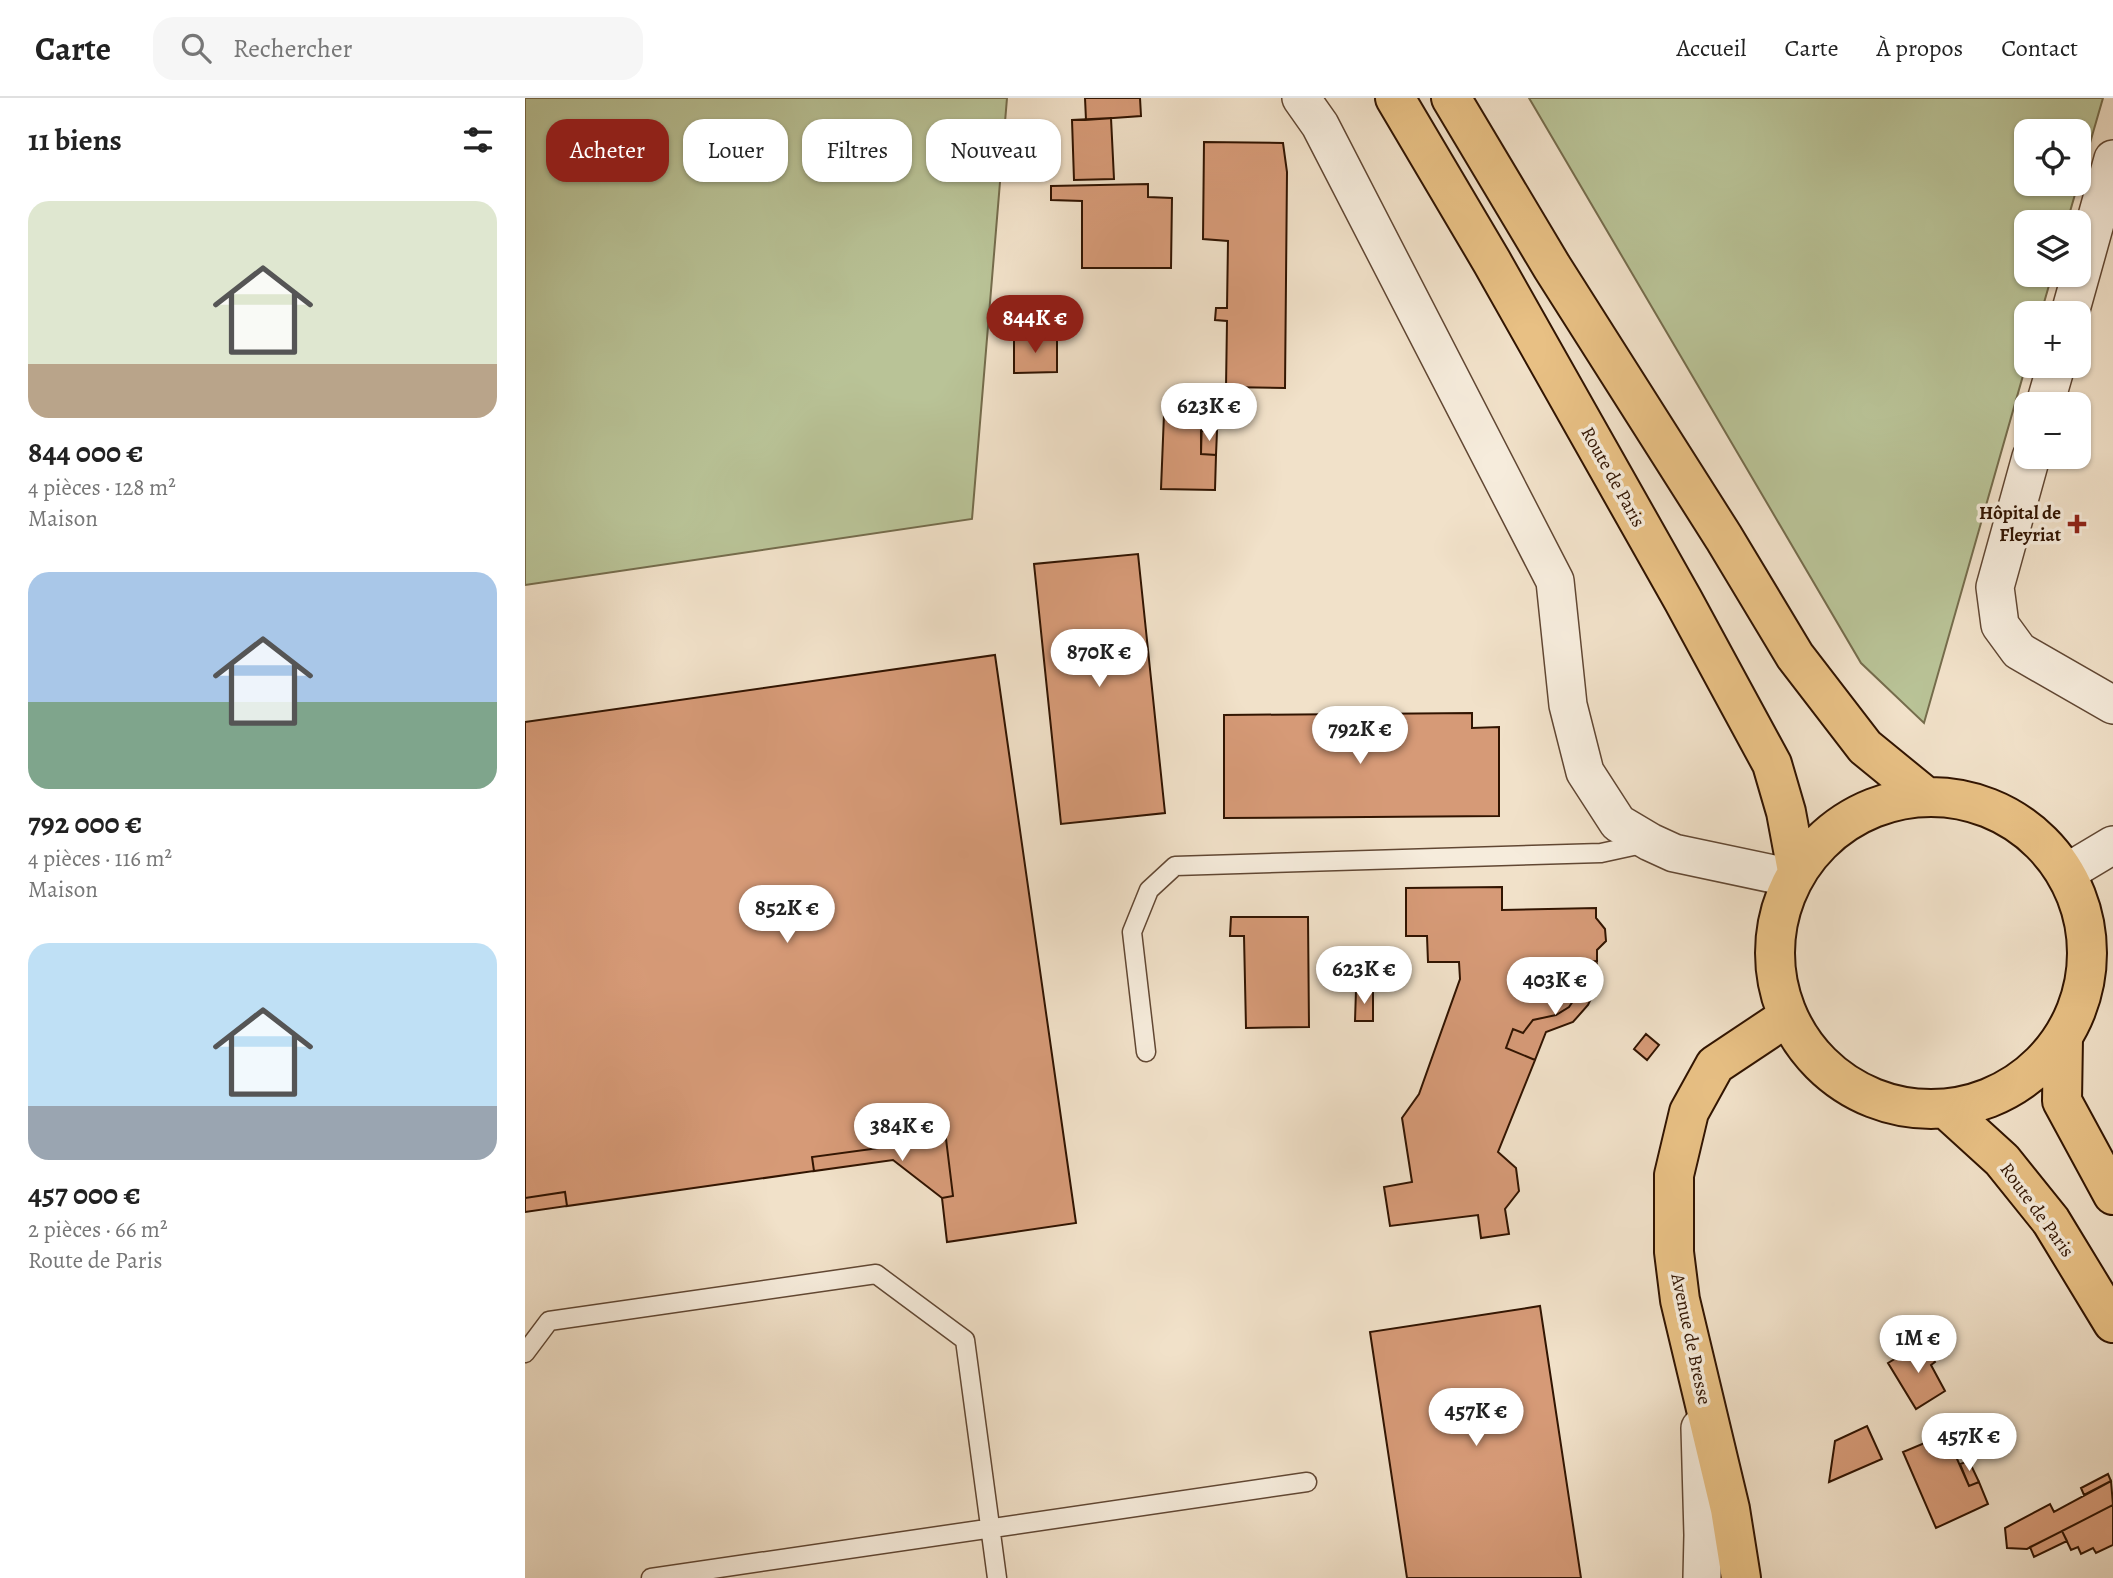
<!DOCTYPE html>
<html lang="fr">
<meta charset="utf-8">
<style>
body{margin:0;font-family:Alegreya,serif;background:#f6f6f6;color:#222;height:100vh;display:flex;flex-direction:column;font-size:26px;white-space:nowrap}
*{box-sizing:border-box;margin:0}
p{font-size:23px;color:#767676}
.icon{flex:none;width:38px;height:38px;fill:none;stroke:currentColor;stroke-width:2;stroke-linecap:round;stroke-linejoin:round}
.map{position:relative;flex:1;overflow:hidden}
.panel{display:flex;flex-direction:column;background:#fff;width:525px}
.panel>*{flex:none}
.banner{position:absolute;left:21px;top:21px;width:665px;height:63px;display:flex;gap:14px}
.controls{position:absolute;left:1489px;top:21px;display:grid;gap:14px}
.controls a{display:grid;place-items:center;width:77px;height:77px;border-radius:14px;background:#fff;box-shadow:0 2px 5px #0004;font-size:35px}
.price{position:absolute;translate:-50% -60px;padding:0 16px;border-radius:24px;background:#fff;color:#222;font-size:23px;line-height:46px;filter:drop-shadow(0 2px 4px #0008)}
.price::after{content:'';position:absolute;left:50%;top:42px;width:21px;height:16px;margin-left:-10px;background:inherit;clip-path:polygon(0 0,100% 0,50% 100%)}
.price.active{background:#8f2418;color:#fff}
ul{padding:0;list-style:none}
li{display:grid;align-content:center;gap:14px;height:371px;padding:0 28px}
li span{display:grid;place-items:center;height:217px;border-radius:21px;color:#555}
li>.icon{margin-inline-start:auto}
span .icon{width:126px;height:126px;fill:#fffc;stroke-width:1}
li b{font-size:30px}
h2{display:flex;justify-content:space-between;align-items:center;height:84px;padding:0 28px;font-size:30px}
.chip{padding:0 24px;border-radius:21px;background:#fff;box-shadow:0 2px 5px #0004;font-size:24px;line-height:63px}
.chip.active{background:#8f2418;color:#fff}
header{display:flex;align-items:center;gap:42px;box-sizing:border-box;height:98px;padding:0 35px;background:#fff;border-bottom:2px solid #e0e0e0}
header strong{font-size:33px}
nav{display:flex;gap:38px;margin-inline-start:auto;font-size:24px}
.search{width:490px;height:63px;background:#f6f6f6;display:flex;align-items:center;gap:18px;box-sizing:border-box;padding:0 24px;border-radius:21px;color:#767676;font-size:26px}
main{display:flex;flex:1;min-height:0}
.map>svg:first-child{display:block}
</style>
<header>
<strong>Carte</strong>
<div class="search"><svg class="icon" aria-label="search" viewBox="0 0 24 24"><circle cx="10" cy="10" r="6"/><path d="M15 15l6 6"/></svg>Rechercher</div>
<nav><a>Accueil</a><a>Carte</a><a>À propos</a><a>Contact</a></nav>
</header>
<main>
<section class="panel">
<h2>11 biens<svg class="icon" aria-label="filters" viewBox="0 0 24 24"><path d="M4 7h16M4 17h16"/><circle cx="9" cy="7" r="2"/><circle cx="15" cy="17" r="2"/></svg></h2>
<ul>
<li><span style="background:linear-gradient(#dfe7d0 75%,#b9a48a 0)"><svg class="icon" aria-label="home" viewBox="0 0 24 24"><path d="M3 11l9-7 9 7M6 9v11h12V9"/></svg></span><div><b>844 000 €</b><p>4 pièces · 128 m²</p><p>Maison</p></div></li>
<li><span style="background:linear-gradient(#a9c7e8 60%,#7fa58c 0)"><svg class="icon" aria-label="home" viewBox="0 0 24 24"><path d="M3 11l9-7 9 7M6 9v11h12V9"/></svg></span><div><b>792 000 €</b><p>4 pièces · 116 m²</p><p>Maison</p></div></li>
<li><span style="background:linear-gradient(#bfe0f5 75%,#9aa5b1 0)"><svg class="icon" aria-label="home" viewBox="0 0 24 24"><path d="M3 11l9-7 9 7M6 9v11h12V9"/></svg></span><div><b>457 000 €</b><p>2 pièces · 66 m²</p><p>Route de Paris</p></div></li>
</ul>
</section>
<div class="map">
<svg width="1588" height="1480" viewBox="0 0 1588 1480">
<rect width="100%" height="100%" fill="#f1e1c9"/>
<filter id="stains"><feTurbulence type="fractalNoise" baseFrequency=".00286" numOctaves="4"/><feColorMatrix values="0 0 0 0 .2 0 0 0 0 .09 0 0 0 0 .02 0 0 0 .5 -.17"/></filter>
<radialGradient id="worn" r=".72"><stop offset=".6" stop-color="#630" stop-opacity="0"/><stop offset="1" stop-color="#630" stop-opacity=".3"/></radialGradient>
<!-- green -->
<path fill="#b9c397" stroke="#756c4c" stroke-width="2" d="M0,0H482L447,421L0,487Z
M1004,0H1578L1554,83V33H1502V86H1553L1542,124H1502V177H1527L1516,215H1502L1501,267L1399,625L1336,565Z"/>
<!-- building -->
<path fill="#d69a77" stroke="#311401" stroke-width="2" d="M560,0H615L616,18L561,22Z
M586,20L589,81L549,82L547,22Z
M679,44L758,45L762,74L760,290L701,289L702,223L690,222L691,210H702L703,143L678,141Z
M623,86V99L647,100L646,170H557V103L526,102V88Z
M532,239V274L489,275V240Z
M639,316L677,318L676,356L691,357L690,392L636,391Z
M676,333H692L691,357L676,356Z
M613,456L640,715L536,726L509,466Z
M470,557L551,1125L422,1144L417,1100L428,1098L421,1041L287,1059L289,1073L42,1108L40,1094L0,1100V624Z
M947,615V630L974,629V718L699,720V617Z
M977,789V812L1071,810V820L1080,831L1081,843L1072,852V863L1058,864L1055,893L1044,909L1031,917L1008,922L998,935L988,931L981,950L1010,962L973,1054L991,1070L994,1093L980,1111L984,1136L956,1140L953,1117L865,1128L859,1089L887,1084L877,1020L894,996L935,881L934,864H903L902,838H881V790Z
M706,819H783L784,929L721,930L719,838H705Z
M1072,863L1070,892L1063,907L1048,924L1021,934L1010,962L981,950L988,931L998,935L1008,922L1031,917L1044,909L1055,893L1058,864Z
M831,892H848V923H830Z
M1121,936L1134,947L1122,962L1109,951Z
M421,1041L428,1098L417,1100L368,1062L289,1073L287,1059Z
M40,1094L42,1108L0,1114V1100Z
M1015,1208L1056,1480H882L845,1234Z
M1398,1244L1410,1264L1406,1267L1420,1293L1391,1311L1363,1265Z
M1342,1328L1357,1361L1304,1384L1310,1343Z
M1421,1336L1444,1388L1454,1384L1463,1406L1411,1430L1378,1354Z
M1444,1363L1454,1384L1444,1388L1435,1366Z
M1583,1376L1586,1383L1559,1397L1556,1390Z
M1586,1383L1588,1407L1502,1451L1482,1450L1480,1430L1525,1406L1529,1414Z
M1588,1407V1447L1571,1455L1568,1450L1556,1456L1553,1449L1546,1452L1537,1433Z
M1537,1433L1542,1443L1509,1459L1505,1449Z"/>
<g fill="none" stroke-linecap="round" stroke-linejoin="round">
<!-- lane casing -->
<g stroke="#614733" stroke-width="21">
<path id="lane" d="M621,954L607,834L624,792L650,768L1076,755L1122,745
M0,1255L24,1223L351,1176L440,1242L472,1480
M126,1480L782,1384"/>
</g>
<!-- street casing -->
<g stroke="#614733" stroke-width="40">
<path id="street" d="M776,0L795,27L1030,483L1043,607L1060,674L1093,725L1125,744L1149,755L1267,780
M1545,215L1588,61
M1520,306L1531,268
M1506,359L1470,489L1475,527L1494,553L1588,607
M1541,775L1588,747
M1175,1330L1178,1437L1177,1480"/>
</g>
<!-- primary casing -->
<g stroke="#311401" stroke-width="42">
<path id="primary" d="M870,0L967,164L1158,502L1247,666L1261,714L1272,773
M926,0L1027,169L1199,440L1270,558L1340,649L1400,698
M1250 855a156 156 0 1 1 312 0a156 156 0 1 1-312 0Z
M1538,940L1537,1003L1588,1097
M1421,1011L1477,1062L1526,1123L1588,1225
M1216,1480L1205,1411L1155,1202L1149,1154V1077L1164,1014L1190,967L1262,919"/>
</g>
<!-- lane -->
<use href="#lane" stroke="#f6ecdc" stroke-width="18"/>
<!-- street -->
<use href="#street" stroke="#f6ecdc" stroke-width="37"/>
<!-- primary -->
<use href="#primary" stroke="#e8c084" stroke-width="38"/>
</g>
<!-- markers -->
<path fill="#8f2418" stroke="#f6ecdc" stroke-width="2.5" d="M1548.5 415.5h7v7h7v7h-7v7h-7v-7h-7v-7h7z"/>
<g text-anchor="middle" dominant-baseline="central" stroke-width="7" stroke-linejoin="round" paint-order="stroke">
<!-- street labels -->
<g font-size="19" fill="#311401" stroke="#f6ecdc">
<text transform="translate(1088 379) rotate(61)">Route de Paris</text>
<text transform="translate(1512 1112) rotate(54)">Route de Paris</text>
<text transform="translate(1166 1241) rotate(78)">Avenue de Bresse</text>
</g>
<!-- poi labels -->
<g font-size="19" font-weight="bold" fill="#311401" stroke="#f6ecdc" text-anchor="end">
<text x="1536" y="415">Hôpital de<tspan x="1536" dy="22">Fleyriat</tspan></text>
</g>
</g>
<rect width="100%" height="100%" filter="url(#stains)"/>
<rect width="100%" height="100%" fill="url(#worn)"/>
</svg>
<div class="controls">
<a><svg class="icon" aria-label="locate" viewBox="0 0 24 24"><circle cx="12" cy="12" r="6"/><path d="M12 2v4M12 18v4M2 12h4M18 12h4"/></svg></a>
<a><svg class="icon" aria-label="layers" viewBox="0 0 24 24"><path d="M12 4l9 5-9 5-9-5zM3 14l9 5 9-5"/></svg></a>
<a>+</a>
<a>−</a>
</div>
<b class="price active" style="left:510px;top:257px">844K €</b>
<b class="price" style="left:684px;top:345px">623K €</b>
<b class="price" style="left:574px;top:591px">870K €</b>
<b class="price" style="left:835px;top:668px">792K €</b>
<b class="price" style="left:262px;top:847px">852K €</b>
<b class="price" style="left:839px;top:908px">623K €</b>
<b class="price" style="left:1030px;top:919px">403K €</b>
<b class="price" style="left:377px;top:1065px">384K €</b>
<b class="price" style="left:1393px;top:1277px">1M €</b>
<b class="price" style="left:951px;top:1350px">457K €</b>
<b class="price" style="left:1444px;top:1375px">457K €</b>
<div class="banner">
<a class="chip active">Acheter</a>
<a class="chip">Louer</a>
<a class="chip">Filtres</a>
<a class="chip">Nouveau</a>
</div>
</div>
</main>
